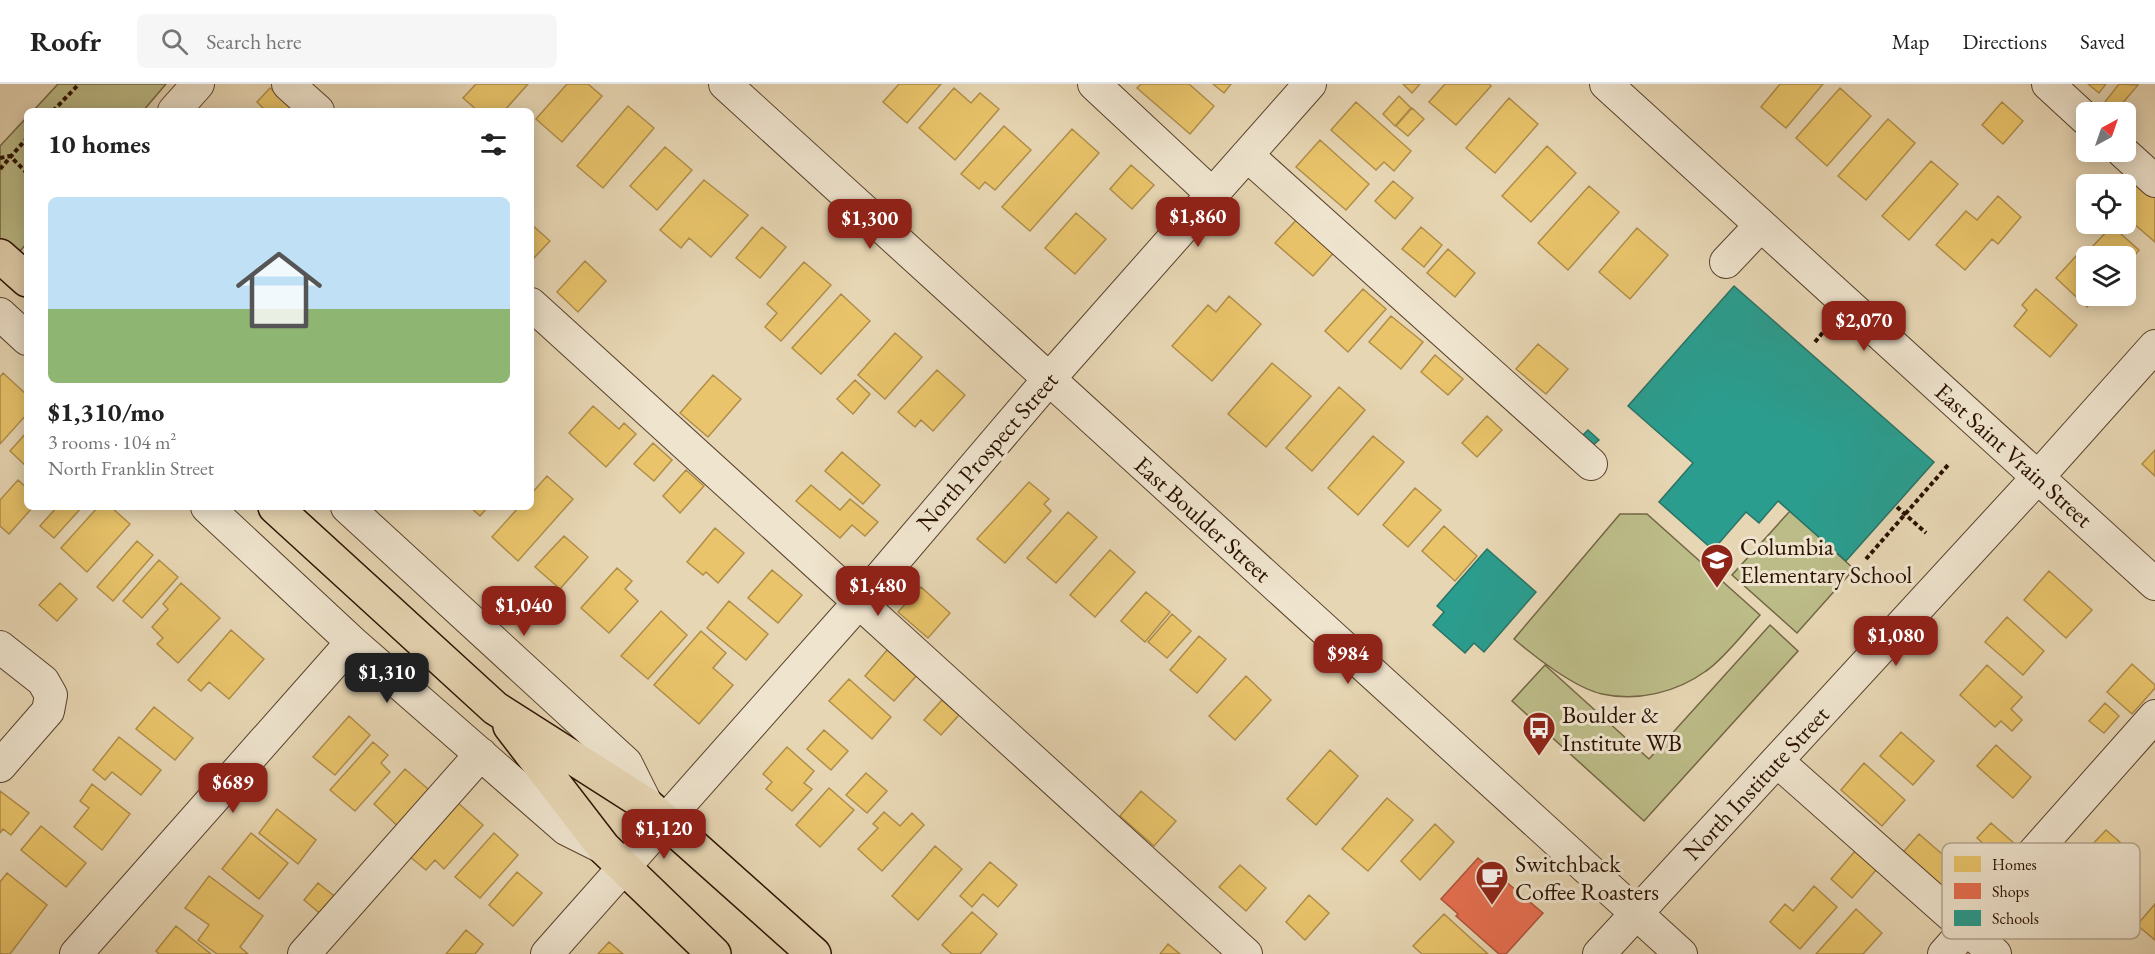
<!DOCTYPE html>
<meta charset="utf-8">
<style>
body{margin:0;font-family:"EB Garamond",serif;background:#f6f6f6;color:#222;height:100vh;display:flex;flex-direction:column;font-size:22px;white-space:nowrap}
*{box-sizing:border-box;margin:0}
p{font-size:20px;color:#767676}
.icon{flex:none;width:33px;height:33px;fill:none;stroke:currentColor;stroke-width:2;stroke-linecap:round;stroke-linejoin:round}
.map{position:relative;flex:1;overflow:hidden}
.side{position:absolute;left:24px;top:24px;width:510px;height:402px;display:flex;flex-direction:column;background:#fff;border-radius:9px;box-shadow:0 3px 15px #0003}
.side>*{flex:none}
.needle{width:39px;rotate:40deg}
.fabs{position:absolute;left:2076px;top:18px;display:grid;gap:12px}
.fabs a{display:grid;place-items:center;width:60px;height:60px;border-radius:9px;background:#fff;box-shadow:0 3px 15px #0003;font-size:30px}
.price{position:absolute;translate:-50% -51px;padding:0 14px;border-radius:12px;background:#8f2418;color:#fff;font-size:20px;line-height:39px;filter:drop-shadow(0 2px 3px #0008)}
.price::after{content:'';position:absolute;left:50%;top:36px;width:18px;height:14px;margin-left:-9px;background:inherit;clip-path:polygon(0 0,100% 0,50% 100%)}
.price.on{background:#222;color:#fff}
ul{padding:0;list-style:none}
li{display:grid;align-content:center;gap:12px;height:318px;padding:0 24px}
li+li{border-top:2px solid #e0e0e0}
li span{display:grid;place-items:center;height:186px;border-radius:9px;color:#555}
li>.icon{margin-inline-start:auto}
span .icon{width:108px;height:108px;fill:#fffc;stroke-width:1}
li b{font-size:26px}
h2{display:flex;justify-content:space-between;align-items:center;height:72px;padding:0 24px;font-size:26px}
header{display:flex;align-items:center;gap:36px;box-sizing:border-box;height:84px;padding:0 30px;background:#fff;border-bottom:2px solid #e0e0e0}
header strong{font-size:28px}
nav{display:flex;gap:33px;margin-inline-start:auto;font-size:21px}
.search{width:420px;height:54px;background:#f6f6f6;display:flex;align-items:center;gap:15px;box-sizing:border-box;padding:0 21px;border-radius:9px;color:#767676;font-size:22px}
.map>svg:first-child{display:block}
</style>
<header>
<strong>Roofr</strong>
<div class="search"><svg class="icon" aria-label="search" viewBox="0 0 24 24"><circle cx="10" cy="10" r="6"/><path d="M15 15l6 6"/></svg>Search here</div>
<nav><a>Map</a><a>Directions</a><a>Saved</a></nav>
</header>
<div class="map">
<svg width="2155" height="870" viewBox="0 0 2155 870">
<rect width="100%" height="100%" fill="#e7d6b3"/>
<filter id="stains"><feTurbulence type="fractalNoise" baseFrequency=".00333" numOctaves="4"/><feColorMatrix values="0 0 0 0 .2 0 0 0 0 .09 0 0 0 0 .02 0 0 0 .5 -.17"/></filter>
<radialGradient id="worn" r=".72"><stop offset=".6" stop-color="#630" stop-opacity="0"/><stop offset="1" stop-color="#630" stop-opacity=".3"/></radialGradient>
<!-- green -->
<path fill="#bcbc88" stroke="#736644" stroke-width="1.5" d="M58,0H166L143,27H33Z
M27,33V159L0,190V62Z
M1790,427L1854,485L1797,549L1732,491Z
M1620,430H1647L1760,531C1746,546 1723,576 1706,587C1677,608 1638,618 1602,610C1575,604 1535,573 1514,555Z
M1770,541L1798,567L1644,737L1512,617L1545,581L1649,675Z"/>
<!-- homes -->
<path fill="#e9c46a" stroke="#b08e4a" stroke-width="1.5" d="M476,0H528L504,27H478L463,14Z
M567,0H588L602,12L562,58L536,35Z
M899,0H941L907,39L883,18Z
M1141,0H1189L1214,22L1190,50L1137,4Z
M1213,0H1231L1224,9Z
M1403,0H1420L1412,9Z
M1445,0H1489L1491,2L1456,41L1429,18Z
M1780,0H1823L1786,44L1761,23Z
M2088,0H2106L2099,9Z
M2119,0L2138,1L2115,28H2108L2101,23Z
M270,4L297,27H260L263,24L257,18Z
M954,4L971,19L980,9L999,25L955,76L919,44Z
M1840,4L1871,32L1827,82L1796,54Z
M1399,12L1411,24L1395,42L1383,30Z
M1509,14L1538,40L1495,89L1466,64Z
M1356,18L1411,67L1394,87L1384,78L1376,86L1331,46Z
M2002,18L2023,37L2003,60L1982,41Z
M628,22L654,44L603,104L577,82Z
M1412,24L1424,35L1408,52L1396,42Z
M1888,35L1915,59L1866,116L1838,92Z
M1004,42L1031,66L995,106L985,98L979,105L961,90Z
M1072,45L1099,69L1030,147L1002,123Z
M1320,56L1369,100L1346,126L1296,83Z
M1547,62L1576,89L1531,138L1502,112Z
M665,63L692,86L657,126L630,102Z
M1931,77L1958,100L1909,156L1882,132Z
M1131,81L1154,101L1132,125L1110,105Z
M704,96L748,131L711,173L689,154L681,164L660,146Z
M2138,96L2155,112V158L2126,133V110Z
M1393,97L1413,114L1395,135L1375,117Z
M1589,102L1619,128L1568,186L1538,159Z
M1998,112L2021,133L1998,160L1992,155L1965,186L1936,161L1966,127L1977,136Z
M1076,129L1106,155L1075,190L1045,164Z
M1300,132L1337,165L1313,192L1275,159Z
M531,140L550,157L531,177Z
M2112,142L2139,166L2126,182V172H2103L2092,163Z
M762,143L786,163L760,194L736,174Z
M1421,143L1442,161L1424,183L1402,165Z
M1637,144L1668,171L1630,215L1599,188Z
M1448,165L1475,189L1455,213L1427,189Z
M2076,172L2086,182V212H2097L2087,223L2056,194Z
M585,177L606,197L578,228L557,208Z
M804,178L831,201L781,257L765,243L777,229L767,220Z
M1363,205L1386,225L1348,268L1325,247Z
M2036,205L2077,241L2050,273L2014,242L2027,226L2022,221Z
M841,210L870,237L821,290L792,264Z
M1229,212L1261,240L1212,297L1172,262L1208,221L1216,228Z
M1391,232L1423,258L1401,285L1369,258Z
M895,249L922,273L885,315L858,291Z
M1538,260L1568,285L1546,310L1516,285Z
M1435,271L1463,295L1448,311L1421,288Z
M1272,279L1311,312L1266,363L1228,330Z
M937,286L965,311L933,347L921,336L915,343L898,328Z
M3,289L27,311V330L0,360V293Z
M713,291L741,315L708,353L680,329Z
M855,296L870,310L853,330L837,315Z
M1339,303L1365,326L1312,387L1286,364Z
M593,322L619,345L624,339L636,350L606,383L569,349Z
M1487,332L1502,346L1477,373L1462,359Z
M27,348V383L10,367Z
M1373,352L1404,378L1358,431L1328,404Z
M653,359L672,376L654,397L634,380Z
M2155,366V392L2142,380Z
M842,368L880,401L863,420L825,387Z
M686,386L704,402L680,429L663,412Z
M547,392L573,415L518,477L492,453L519,423H531V410Z
M18,396L27,404V423H33L9,450L0,442V416Z
M1029,398L1049,415L1044,420L1051,427L1005,479L977,455Z
M811,401L840,426L850,415L878,438L865,452L852,441L840,454L796,417Z
M1415,404L1441,426L1408,463L1383,441Z
M57,423H82L54,454L40,442Z
M98,423H111L130,440L87,488L61,464Z
M470,423H488L480,432Z
M1068,428L1097,453L1056,499L1027,474Z
M1444,442L1477,472L1455,497L1422,467Z
M715,444L744,469L718,499L706,488L703,491L687,478Z
M564,452L588,473L560,505L535,483Z
M137,457L153,471L113,517L97,503Z
M1110,466L1135,488L1095,533L1070,511Z
M159,476L178,493L142,534L123,517Z
M617,484L632,497L625,505L638,517L609,549L581,524Z
M772,486L802,511L778,539L748,514Z
M2049,487L2092,526L2066,554L2024,516Z
M60,499L77,515L57,537L39,521Z
M181,499L220,534L178,579L157,560L163,554L152,543L168,525L163,520Z
M921,503L950,529L928,554L898,528Z
M1146,508L1170,528L1145,558L1121,537Z
M729,517L768,550L746,576L707,544Z
M661,527L687,551L648,595L621,572Z
M1172,530L1191,547L1167,574L1148,558Z
M2007,533L2044,567L2023,591L1985,558Z
M231,546L264,575L229,615L209,598L201,607L188,596Z
M701,547L726,569L713,584L733,601L699,640L654,601Z
M1199,552L1226,575L1197,609L1170,586Z
M888,565L918,590L894,617L865,592Z
M2132,580L2155,601V604L2132,630L2107,608Z
M1987,581L2022,613L2011,625L2022,636L2012,647L2001,637L1995,643L1960,611Z
M1246,592L1271,616L1235,656L1209,632Z
M849,595L891,633L872,655L829,617Z
M942,616L959,631L941,651L924,636Z
M2105,619L2119,632L2104,649L2089,637Z
M154,623L193,654L175,676L136,645Z
M349,632L370,651L335,691L313,673Z
M824,646L848,667L831,686L807,665Z
M1901,648L1934,677L1913,701L1880,672Z
M119,653L161,686L141,711L112,688L105,696L93,686Z
M373,658L388,671L381,679L390,688L355,727L330,706Z
M1996,661L2031,693L2013,714L1977,682Z
M787,663L814,687L804,699L812,705L792,727L766,705L772,698L763,690Z
M1330,666L1358,692L1316,741L1287,715Z
M1864,679L1905,716L1882,742L1841,706Z
M405,685L435,711L403,747L374,720Z
M866,689L887,707L867,729L846,711Z
M92,700L130,730L102,766L74,743L89,724L80,717Z
M829,704L854,726L820,763L796,741Z
M0,707L29,729L11,751L3,745L0,749Z
M1141,707L1176,737L1154,762L1120,732Z
M1387,714L1413,736L1368,787L1342,765Z
M457,718L483,741L444,785L435,776L426,786L409,772Z
M277,725L316,756L298,780L259,749Z
M884,728L900,742L912,729L924,741L882,787L858,765L878,744L873,740Z
M1991,739L2015,760L2001,775L1977,754Z
M1435,740L1454,758L1420,796L1401,777Z
M41,742L86,779L66,803L21,766Z
M2106,746L2129,766L2111,786L2088,765Z
M251,749L288,779L259,815L222,785Z
M494,749L518,771L480,814L455,793Z
M1919,750L1957,783L1938,805L1900,772Z
M1862,759L1883,778L1852,814L1831,795Z
M935,762L962,785L918,836L892,812Z
M990,778L1017,801L998,823L983,810L972,823L960,812Z
M1240,781L1266,804L1246,827L1219,803Z
M517,788L542,809L513,842L489,821Z
M7,789L47,821L10,870H0V798Z
M209,792L263,832L240,863L248,870H217L198,856L209,841L185,824Z
M318,799L338,815L323,832L304,816Z
M1814,802L1837,823L1800,865L1770,838L1785,820L1793,827Z
M1309,811L1329,829L1305,856L1286,838Z
M2155,820V856L2137,841Z
M1856,825L1882,849L1863,870H1816Z
M972,828L997,850L980,870H952L942,861Z
M1444,830L1488,870H1422L1413,862Z
M176,842L211,870H159L156,867Z
M466,846L483,860L475,870H446Z
M609,858L623,870H598Z
M1168,860L1180,870H1160Z"/>
<!-- shops -->
<path fill="#e76f51" stroke="#ae5339" stroke-width="1.5" d="M1478,774L1543,829L1506,870H1499L1456,832L1458,830L1441,815Z"/>
<!-- schools -->
<path fill="#2a9d8f" stroke="#2a7364" stroke-width="1.5" d="M1734,202L1934,378L1846,477L1778,417L1759,439L1746,428L1713,466L1659,418L1693,379L1628,322Z
M1588,346L1599,356L1591,363L1581,353Z
M1487,465L1536,508L1484,568L1474,559L1465,569L1433,541L1444,528L1437,522Z"/>
<g fill="none" stroke-linecap="round" stroke-linejoin="round">
<!-- minor casing -->
<g stroke="#59422d" stroke-width="34">
<path id="minor" d="M288,0L318,27
M725,0L1681,870
M1094,0L1212,110
M1606,0L2155,500
M2048,0L2086,35
M174,27L198,0
M2123,68L2155,97
M1247,71L1591,380
M1726,178L1761,141
M531,220L1246,870
M0,230L27,255
M207,423L352,558L566,745L604,764
M347,423L626,679L647,721
M0,563L43,597L51,611L48,627L0,682
M1777,677L1995,870
M76,870L352,558
M304,870L481,670
M547,870L860,517L1049,295L1310,0
M1599,870L2038,393L2155,262
M1944,870L2155,632"/>
</g>
<!-- major casing -->
<g stroke="#2a1100" stroke-width="36">
<path id="major" d="M0,172L27,196
M275,423L495,624L647,721L814,870
M510,642L604,764L714,870"/>
</g>
<!-- path -->
<path stroke="#2a1100" stroke-width="4" stroke-dasharray="4.5 3" stroke-linecap="butt" d="M53,27L79,0
M0,74L10,72L27,89
M0,85L27,54
M1815,258L1829,241
M1897,423L1926,449
M1866,475L1948,381"/>
<!-- minor -->
<use href="#minor" stroke="#efe4ce" stroke-width="32"/>
<!-- major -->
<use href="#major" stroke="#e7d6b3" stroke-width="33"/>
</g>
<!-- icons -->
<defs>
<g id="school-pin" transform="scale(1.725)"><path d="M0 17L-7.5 6A9.5 9.5 0 1 1 7.5 6Z" fill="#8f2418" stroke="#efe4ce"/><path d="M0-5L7-2L0 1L-7-2ZM-4 1L0 2.5L4 1V4Q0 6-4 4Z" fill="#fff"/></g>
<g id="bus-pin" transform="scale(1.725)"><path d="M0 17L-7.5 6A9.5 9.5 0 1 1 7.5 6Z" fill="#8f2418" stroke="#efe4ce"/><path d="M-5-6H5V4H4V6H2V4H-2V6H-4V4H-5ZM-3.5-4V0h7V-4ZM-3.5 1.2v1.5H-2V1.2ZM2 1.2v1.5H3.5V1.2Z" fill="#fff"/></g>
<g id="cafe-pin" transform="scale(1.725)"><path d="M0 17L-7.5 6A9.5 9.5 0 1 1 7.5 6Z" fill="#8f2418" stroke="#efe4ce"/><path d="M-5.5-4.5H6V0H3Q3 3.5 0 3.5H-2.5Q-5.5 3.5-5.5 0ZM3-3.2v2h1.7v-2ZM-6 4.5H4V6H-6Z" fill="#fff"/></g>
</defs>
<g fill-rule="evenodd">
<use href="#school-pin" x="1717" y="476"/>
<use href="#bus-pin" x="1539" y="644"/>
<use href="#cafe-pin" x="1492" y="793"/>
</g>
<g text-anchor="middle" dominant-baseline="central" stroke-width="6" stroke-linejoin="round" paint-order="stroke">
<!-- street labels -->
<g font-size="24" fill="#2a1100" stroke="#efe4ce">
<text transform="translate(987 367) rotate(-49)">North Prospect Street</text>
<text transform="translate(2014 371) rotate(42)">East Saint Vrain Street</text>
<text transform="translate(1203 435) rotate(42)">East Boulder Street</text>
<text transform="translate(1756 699) rotate(-47)">North Institute Street</text>
</g>
<!-- poi labels -->
<g font-size="24" fill="#2a1100" stroke="#efe4ce" text-anchor="start">
<text x="1740" y="462">Columbia<tspan x="1740" dy="28">Elementary School</tspan></text>
<text x="1562" y="630">Boulder &amp;<tspan x="1562" dy="28">Institute WB</tspan></text>
<text x="1515" y="779">Switchback<tspan x="1515" dy="28">Coffee Roasters</tspan></text>
</g>
</g>
<!-- legend -->
<rect x="1942" y="759" width="198" height="96" rx="9" fill="#efe4ce" stroke="#b4a590" stroke-width="1.5"/>
<rect x="1954" y="772" width="27" height="16" fill="#e9c46a"/>
<rect x="1954" y="799" width="27" height="16" fill="#e76f51"/>
<rect x="1954" y="826" width="27" height="16" fill="#2a9d8f"/>
<g font-size="16" fill="#2a1100">
<text x="1992" y="786">Homes</text>
<text x="1992" y="813">Shops</text>
<text x="1992" y="840">Schools</text>
</g>
<rect width="100%" height="100%" filter="url(#stains)"/>
<rect width="100%" height="100%" fill="url(#worn)"/>
</svg>
<div class="fabs">
<a><svg class="needle" viewBox="-14 -14 28 28"><path d="M0-13l5 13h-10z" fill="#e53935"/><path d="M0 13l5-13h-10z" fill="#767676"/></svg></a>
<a><svg class="icon" aria-label="locate" viewBox="0 0 24 24"><circle cx="12" cy="12" r="6"/><path d="M12 2v4M12 18v4M2 12h4M18 12h4"/></svg></a>
<a><svg class="icon" aria-label="layers" viewBox="0 0 24 24"><path d="M12 4l9 5-9 5-9-5zM3 14l9 5 9-5"/></svg></a>
</div>
<b class="price" style="left:1198px;top:164px">$1,860</b>
<b class="price" style="left:870px;top:166px">$1,300</b>
<b class="price" style="left:1864px;top:268px">$2,070</b>
<b class="price" style="left:878px;top:533px">$1,480</b>
<b class="price" style="left:524px;top:553px">$1,040</b>
<b class="price" style="left:1896px;top:583px">$1,080</b>
<b class="price" style="left:1348px;top:601px">$984</b>
<b class="price on" style="left:387px;top:620px">$1,310</b>
<b class="price" style="left:233px;top:730px">$689</b>
<b class="price" style="left:664px;top:776px">$1,120</b>
<section class="side">
<h2>10 homes<svg class="icon" aria-label="filters" viewBox="0 0 24 24"><path d="M4 7h16M4 17h16"/><circle cx="9" cy="7" r="2"/><circle cx="15" cy="17" r="2"/></svg></h2>
<ul>
<li><span style="background:linear-gradient(#bfe0f5 60%,#8fb573 0)"><svg class="icon" aria-label="home" viewBox="0 0 24 24"><path d="M3 11l9-7 9 7M6 9v11h12V9"/></svg></span><div><b>$1,310/mo</b><p>3 rooms · 104 m²</p><p>North Franklin Street</p></div></li>
</ul>
</section>
</div>
